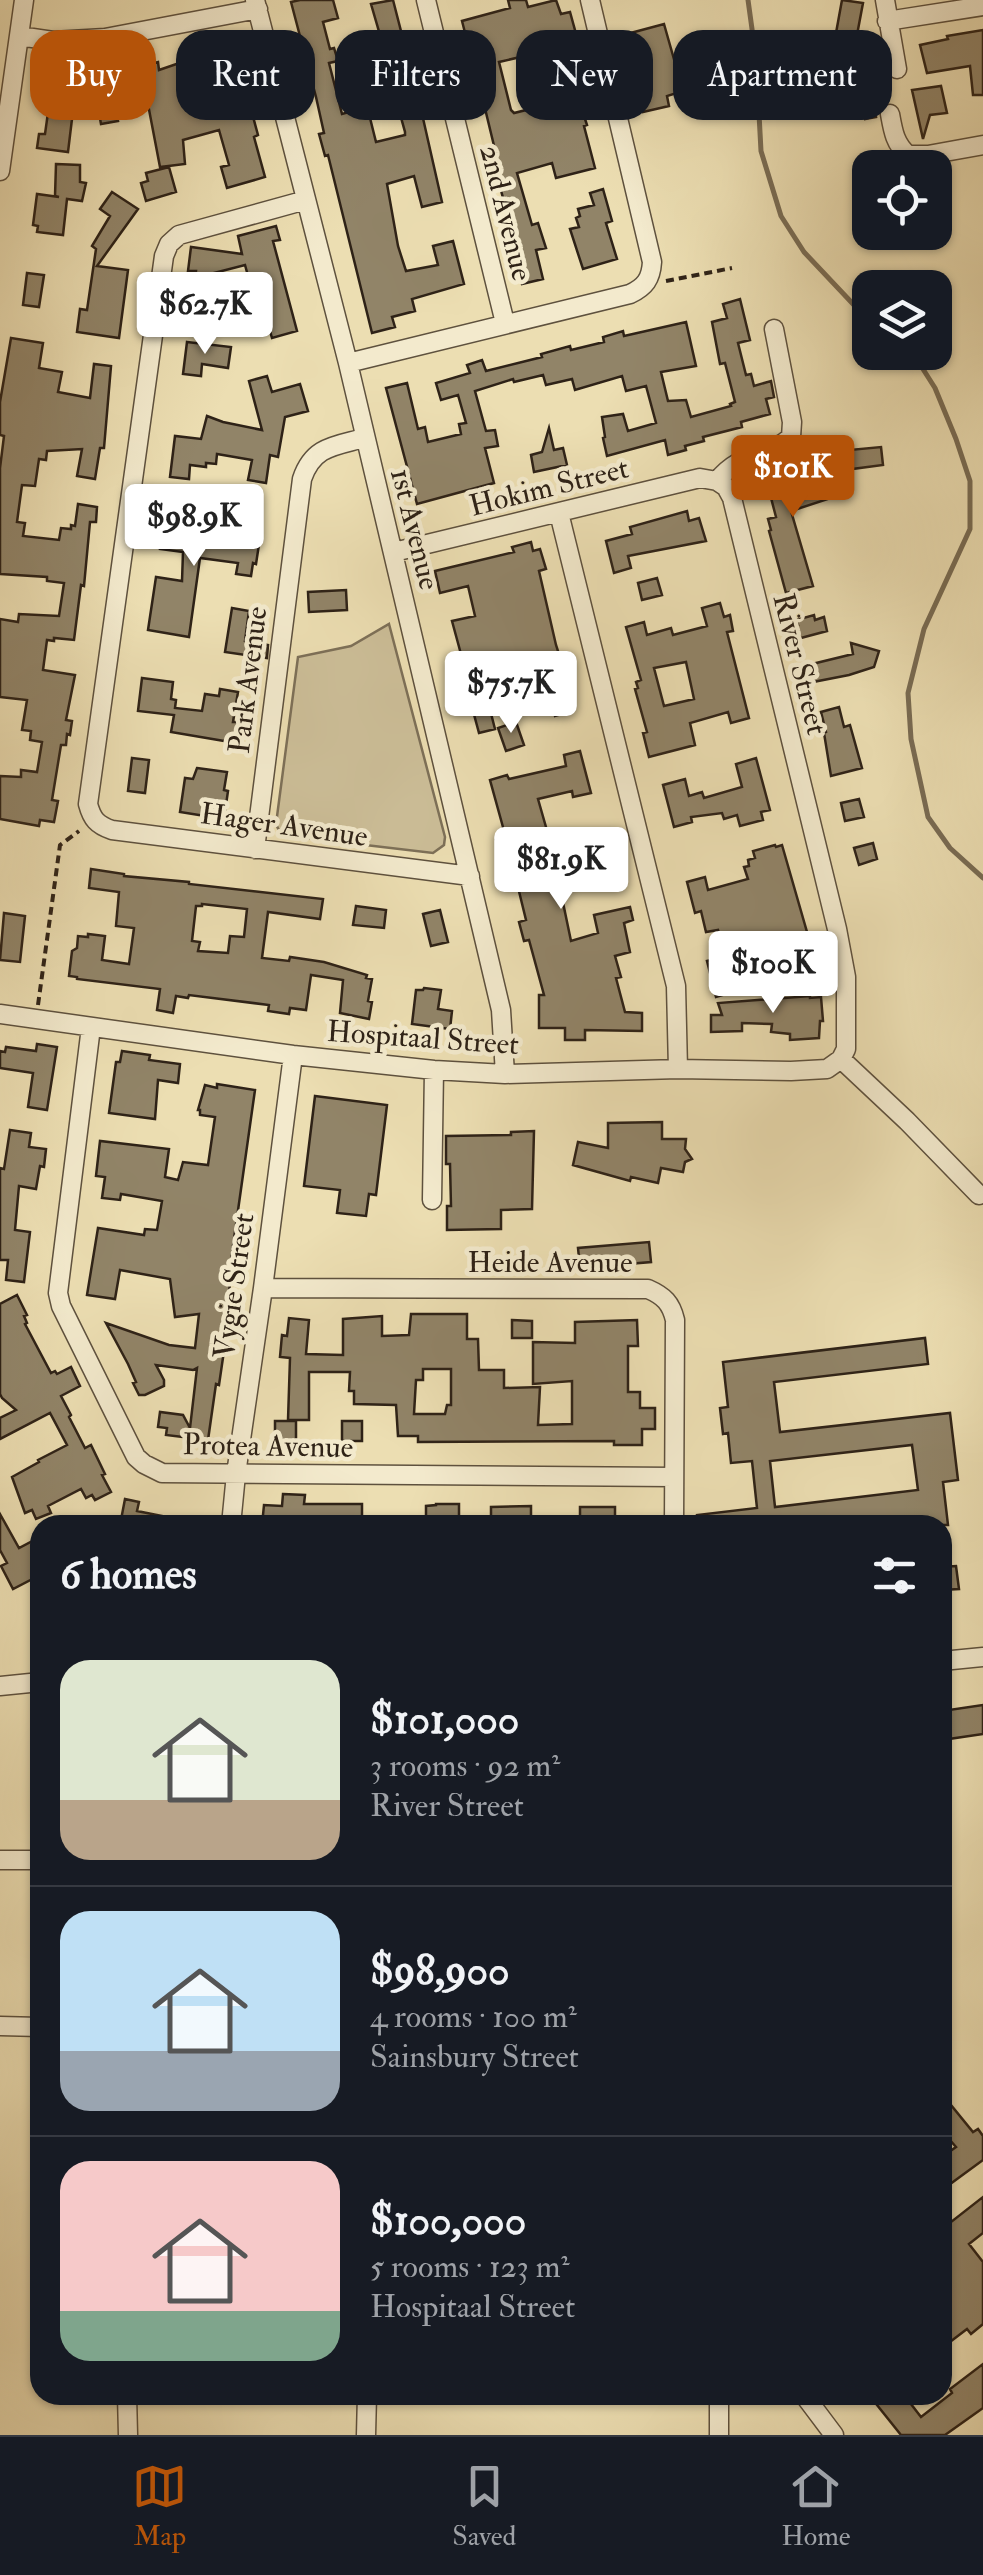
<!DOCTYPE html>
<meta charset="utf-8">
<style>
body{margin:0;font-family:"IM FELL Double Pica",serif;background:#242831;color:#f1f3f6;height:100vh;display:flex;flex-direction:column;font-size:38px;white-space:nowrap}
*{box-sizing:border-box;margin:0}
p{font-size:32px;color:#9ea1a6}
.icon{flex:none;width:55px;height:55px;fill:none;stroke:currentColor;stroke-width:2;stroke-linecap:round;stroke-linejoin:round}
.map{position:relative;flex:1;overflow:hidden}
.panel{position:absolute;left:30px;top:1515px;width:922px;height:890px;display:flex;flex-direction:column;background:#171b24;border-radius:30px;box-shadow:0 2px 8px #0004}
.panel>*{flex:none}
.hud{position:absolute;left:30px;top:30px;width:925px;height:90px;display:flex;gap:20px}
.buttons{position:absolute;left:852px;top:150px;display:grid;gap:20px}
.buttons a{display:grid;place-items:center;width:100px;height:100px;border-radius:20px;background:#171b24;box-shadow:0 2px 8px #0004;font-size:50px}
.price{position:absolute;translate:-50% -85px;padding:0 22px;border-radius:10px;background:#fff;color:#222;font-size:32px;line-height:65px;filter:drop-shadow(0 2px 5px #0008)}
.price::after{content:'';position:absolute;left:50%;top:60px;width:30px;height:22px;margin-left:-15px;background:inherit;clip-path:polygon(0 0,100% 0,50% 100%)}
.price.active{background:#b45309;color:#fff}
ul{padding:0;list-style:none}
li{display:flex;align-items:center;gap:30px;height:250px;padding:0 30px}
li+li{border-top:2px solid #363941}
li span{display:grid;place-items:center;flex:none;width:280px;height:200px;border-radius:30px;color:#555}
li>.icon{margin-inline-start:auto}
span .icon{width:120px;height:120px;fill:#fffc;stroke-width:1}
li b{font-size:42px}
h2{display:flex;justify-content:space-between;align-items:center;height:120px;padding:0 30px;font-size:42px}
.chip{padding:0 35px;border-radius:30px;background:#171b24;box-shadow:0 2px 8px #0004;font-size:35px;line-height:90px}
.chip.active{background:#b45309;color:#fff}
.tabs{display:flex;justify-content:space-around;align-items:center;height:140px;border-top:2px solid #363941;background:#171b24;font-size:28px;color:#9ea1a6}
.tabs a{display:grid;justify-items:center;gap:5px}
.tabs .active{color:#b45309}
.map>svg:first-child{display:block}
</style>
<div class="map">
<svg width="983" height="2435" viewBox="0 0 983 2435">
<rect width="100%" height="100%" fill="#ecdeb2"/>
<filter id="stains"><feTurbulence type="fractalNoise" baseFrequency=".002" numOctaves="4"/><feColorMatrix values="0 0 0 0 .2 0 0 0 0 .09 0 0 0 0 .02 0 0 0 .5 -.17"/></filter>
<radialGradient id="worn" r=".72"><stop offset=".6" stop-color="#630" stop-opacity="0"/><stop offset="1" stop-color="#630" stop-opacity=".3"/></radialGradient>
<!-- park -->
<path fill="#ccbe98" stroke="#7d7058" stroke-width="2.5" d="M389,624L445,837L444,845L433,853L281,835L276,824L298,657L351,646Z"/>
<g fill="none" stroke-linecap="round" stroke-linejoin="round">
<!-- stream -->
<path stroke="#796c54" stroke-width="5" d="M748,0L756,58L761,151L781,216L804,252L870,322
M909,352L916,358L935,388L956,439L970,481V529L924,629L908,693L911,739L928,817L950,848L983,878"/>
</g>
<!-- building -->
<path fill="#918468" stroke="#2e2217" stroke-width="2.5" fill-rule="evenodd" d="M300,0H333L338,18L323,22L330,49L334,48L338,61L329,63L342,114L360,109L362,116L369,114L376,142L405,135V132L387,67L364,74L356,50L372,45L370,38L380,35L371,4L393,0L420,105L442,202L422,207L414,176L387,184L398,246L406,271L438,265L433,246L453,241L464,284L412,299L415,311L392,317L395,327L372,333L328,155L325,156L319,134L324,133L316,97L291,2Z
M508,0H526L528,7L556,0L561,14L570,12L578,41L564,44L577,94H580L581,101L586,100L589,115L584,116L587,125L584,126L595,168L556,178L552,163L517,173L532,225L538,223L546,248L536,250L543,279L522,284L507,230L512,229L491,156L496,154L481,92L476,94L468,61L472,60L462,21L510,8ZM529,55L542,106L514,113L511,110L499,62Z
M842,0L863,3L857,35L874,37L871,63L880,61L884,76L870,79L876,117L865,119L850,54L836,53L837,44H834Z
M664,24L683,91L667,96L669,106L643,112L641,103L636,104L633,91L638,90L635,77L639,76L627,34Z
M983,30V95H973L970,66L927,73L920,45L948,39L947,36Z
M231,44L247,114L252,113L258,135L254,137L265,177L227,188L221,167L229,165L219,130L183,140L185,164L160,167L147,99L115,107L118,121L101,124L95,91L70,87L66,118L72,119L68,152L37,148L39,134H45L54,70L76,74L77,68L112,73L109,65L125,61L127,70L158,62L159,70L203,55L202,51Z
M941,86L947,113L930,115L923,139L912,90Z
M56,164L80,165V182L86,183L82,201L67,199L63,235L37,232L38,226L33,225L37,194L59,197L55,196Z
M169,167L176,192L146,201L141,183L148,181L146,173Z
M603,189L612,221L606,223L617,259L583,269L570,229L579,227L576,218L580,216L578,209L594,205L590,193Z
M112,192L138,209L97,266L128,270L119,338L77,332L80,309L87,310L96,249L92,246L110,216L100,209Z
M276,226L280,240L273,241L297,331L272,338L267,321L261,323L245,265L214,273L211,298L193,295L196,271H188L191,247L242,254L238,236Z
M27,273L44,275L39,307L23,305Z
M740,299L750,340L738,343L746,375L751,374L754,386L771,381L774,397L766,399L770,414L741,422L742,427L703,437L704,441L685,446L686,450L668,455L665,440L607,456L603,438L605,437L602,417L623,414L628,431L656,423L646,386L626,391L622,376L575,390L572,379L546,385L543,375L514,382L513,379L475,391L486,431L495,430L498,446L485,448L494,483L417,504L386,388L407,383L418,429L425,427L428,442L461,434L459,424L466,423L458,395L441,400L436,383L470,373L467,365L482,360L486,371L542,357L541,354L570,346L571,350L604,342L603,337L623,331L624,336L686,322L696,366L661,372L668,401L686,400L691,417L731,406L730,404L735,402L725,363L720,364L712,322L727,318L723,304Z
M11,338L43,343L39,368L62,372L58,392L90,398L94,364L111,366L104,448H100L95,479L77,476L82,449L47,451L46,460L39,459L35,486L22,485L17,522L25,523L23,536L59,540L61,528L71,529V525L75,526L78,504L97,507L96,522H90L84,586L81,585L74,640L54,638V641L47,640L43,670L75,675L66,720L72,721L70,735L67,734L66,745H61L52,800L58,801L54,822L40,820L39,826L0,819V776L21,777V770L37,772L42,742L30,740L31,731L22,730L27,700L0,697V619L18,622L19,614L59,616L64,583L47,581V577L0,574V468L4,436L0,435V402Z
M187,342L231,347L228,368L202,364L201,376L183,374Z
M267,376L272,392L300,384L308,411L285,417L278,457L270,455L266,483L248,480L252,460L217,454L216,464L206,463V467L190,465L189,479L170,477L175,436L201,439L207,416L223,422L262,430L249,381Z
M549,428L554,450L563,448L567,465L534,472L531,455L542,452Z
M881,447L883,465L852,469L849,450Z
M781,465L784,474L822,465L828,499L791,511L813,586L786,593L769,531L771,530L768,519L776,517L764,471Z
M687,511L689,521L699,518L706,541L628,556L631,568L614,573L606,541L632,534L630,527Z
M198,512L213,514L208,536L222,542L240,545L243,528L261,531L256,564L253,563L251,576L236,574L238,563L200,558L189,637L148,630L156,577L182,581L183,552L160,549L164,518L197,521Z
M531,542L533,551L540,549L546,569L539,571L556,645L568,682L564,683L572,711L555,716L548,688L518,696L515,683L485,690L495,729L479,733L465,681L468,680L452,621L475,616L468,586L440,593L435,571L514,552L512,547Z
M657,578L662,595L642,600L638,583Z
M346,590L347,610L309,612L308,592Z
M720,603L724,617L730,615L733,631L727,632L749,718L731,723L728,712L690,723L695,745L649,757L643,733L647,732L635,689L638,688L636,682L641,680L626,627L644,622L647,635L671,628L673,635L707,626L702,608ZM686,662L694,699L664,706L654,668Z
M232,608L249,611L245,641L268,645L267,658L225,652Z
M814,615L815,620L824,617L827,631L786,642L782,630L798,625L796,620Z
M851,643L879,651L874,667L849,675L808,683L804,666L853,654Z
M142,678L173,682L171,699L176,700L175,708L202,711L205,694L219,696L220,689L238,692L233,722H238L236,743L171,732L174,715L138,711Z
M839,707L844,727L850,725L862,768L831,776L824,733L826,732L821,712Z
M516,722L524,745L506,751L498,728Z
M580,751L591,793L573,797L572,791L538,799L548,834H551V845L571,941L598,933L594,915L630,907L633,920L624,923L630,952L615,956L621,977L616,978L625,1012L642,1013V1031L585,1030V1040H565V1028H539V995H544L529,940L524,941L519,922L526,920L515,875L505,878L496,840L506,838L490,780L507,775L509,779L566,766L564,755Z
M132,758L149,760L145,793L128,791Z
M756,758L770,810L761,812L763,820L740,826L737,815L724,819L722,813L691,817L692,822L674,827L663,785L685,779L689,796L702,792L704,798L742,787L736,764Z
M197,768L227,772L224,790L228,791L224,819L180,812L185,778L193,779Z
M859,799L864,817L845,821L841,803Z
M602,841L611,872L584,879L576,848Z
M873,843L877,859L859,865L854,848Z
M775,845L776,847L782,845L809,939L799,942L807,970L716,997L707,961L725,957L718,930L706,932L701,911L695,913L687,882L705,877L708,890L748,879L744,867L749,866L748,860L755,858L753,851Z
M91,869L124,874V876L189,882V884L323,899L320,919L268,912L262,958L289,961L290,957L324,962L367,975L366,978L372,979L368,1001L372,1002L369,1019L340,1013L343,980L311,975L306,1010L290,1008L289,1014L268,1011L269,1005L189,995L188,998L176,996L173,1013L157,1010L160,989L77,979V977L69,976L72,951L77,948L78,936L88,937V934L105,936L102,960L129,964L134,928L116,926L119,892L89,888ZM202,904L247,909L244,937L230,936L228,953L198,951L200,942L192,941L196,906H202Z
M356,906L386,910L384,928L353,925Z
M440,910L448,942L431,946L423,914Z
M4,913L25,916L20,962L0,960Z
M424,988L441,990L438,1009L452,1011L450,1029L412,1024L416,990H423Z
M810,996V998L821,997L823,1021H820L819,1038L790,1040V1034L771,1032L772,1024L742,1023V1031L711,1032V1015H722L718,1003Z
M37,1044L57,1047L47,1110L28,1107L33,1073L0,1068V1051L5,1052L6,1047L36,1051Z
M122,1051L150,1055L149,1060L180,1064L178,1083L158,1080L155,1119L109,1113L116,1062H120Z
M217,1084L255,1090L232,1253L226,1337L219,1385L216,1384L208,1440L166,1435L167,1428L158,1427L160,1412L183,1415L190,1428L197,1368L193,1370L156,1365L164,1380V1386L145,1395H139L133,1383L136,1382L128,1364L106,1323L169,1345L195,1348L199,1314L175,1317L170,1279L120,1270L115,1299L87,1295L98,1228L144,1235L145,1229L157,1230L162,1201L121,1194L120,1200L102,1198L105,1177L96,1176L100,1141L169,1149L165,1177L178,1180L183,1162L208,1165L215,1117L200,1115V1110H198L205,1085L217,1088Z
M315,1096L387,1105L376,1195L369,1194L366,1216L337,1213L340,1190L304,1186Z
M662,1122V1139H686L685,1149L692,1159L685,1162L683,1172L661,1168L658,1183L631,1177L630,1181L573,1165L578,1142L608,1148V1123Z
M10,1130L31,1133L29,1147L46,1149L44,1167L40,1166L36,1189L19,1186L15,1230L30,1232L24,1282L6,1280L8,1260H0V1168L4,1169Z
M534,1131L532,1209L501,1210V1229L447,1230V1206H451L450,1164H446V1136L511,1135V1132Z
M649,1242L651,1262L580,1268L578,1248Z
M17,1295L27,1315L24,1316L27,1323L25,1324L51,1373L55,1371L57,1374L71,1367L80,1386L61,1396L71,1415L69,1417L85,1448L91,1445L105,1474L102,1475L111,1492L95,1500L92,1495L86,1498L81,1489L48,1506L51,1513L36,1519L32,1510L25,1513L12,1477L39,1462L38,1460L67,1445L50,1413L0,1439V1418L16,1410L2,1398L0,1394V1304Z
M411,1314H467V1339H478L479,1370H504V1388L540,1387L538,1425L572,1424V1381L533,1384V1342L575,1343V1322L637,1320L638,1346H628V1392H640V1408H655V1429H642V1445H614V1441L418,1442V1436H398L396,1405L354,1404V1391H349L350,1372H309V1420H288L290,1358L280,1357L282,1335L287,1336L289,1318L309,1320L306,1354L343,1355V1319L382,1316V1336L409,1335ZM423,1369H451V1405H447L445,1414H414L416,1380H423Z
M512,1320L532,1321V1338H512Z
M925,1338L928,1364L774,1382L780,1432L950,1413L958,1480L943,1482L948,1525H921V1517L847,1525H697V1515L757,1508L752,1461L731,1463L728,1433L723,1434L720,1408L728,1407L723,1362ZM912,1445L918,1490L775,1507L770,1461Z
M275,1421H296V1440H275Z
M342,1421H362V1441H342Z
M283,1494L305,1495L304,1504H362V1525H262L264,1505L282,1506Z
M125,1499L139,1502L137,1511L172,1518V1525H120Z
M436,1504H459V1525H426V1506L436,1505Z
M531,1506V1525H491V1507Z
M580,1507H615V1525H580Z
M0,1514L19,1548L40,1537V1575L13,1589L1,1566L7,1563L0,1550Z
M956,1566L959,1589L942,1590V1567Z
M983,1705V1734L942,1740V1711Z
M942,2094L973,2132L978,2129L983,2136V2160L942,2190V2157L956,2147L942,2131Z
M983,2197V2233L969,2244L983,2262V2324L971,2334L967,2329L942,2348V2312L950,2306L942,2297V2229Z
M983,2364V2408L945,2435H901L869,2395H904L921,2417L952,2393L950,2389Z"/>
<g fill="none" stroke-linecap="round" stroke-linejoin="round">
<!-- minor casing -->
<g stroke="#5e513e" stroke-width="21">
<path id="minor" d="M255,0L348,363L501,1010L505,1074
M426,0L505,323
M885,0L897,69
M887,21L983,6
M19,36L53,41L105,38L258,9
M890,114C893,131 895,144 908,155H928L983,145
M0,171L24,0
M306,200L179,235L169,244L164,256L88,804C92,819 97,825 112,830L470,876
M348,363L630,294C645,287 651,279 652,262L590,0
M717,481L726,487L732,498L837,929L846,977V1049L841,1059
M717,481C742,450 767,459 791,437L792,422L774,329
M559,513L676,986L678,1069
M394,552L700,478L717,481
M255,849L302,479C313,446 335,446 364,438
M0,1014L293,1055L434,1070L505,1074L678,1069L791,1071L827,1069L841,1059
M91,1027L58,1293L61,1306L136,1457L144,1464L162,1473L674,1477
M841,1059L907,1121L979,1195
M432,1200L434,1070
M263,1288L648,1289C664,1296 671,1303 675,1320L674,1525
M231,1525L236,1474L263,1288L293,1055
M942,1661L983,1657
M0,1686L40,1682
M0,1860H40
M0,2026L40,2027
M127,2395L128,2435
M719,2395V2435
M804,2395L834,2435
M366,2435L367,2395"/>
</g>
<!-- path -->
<path stroke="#2e2217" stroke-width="4" stroke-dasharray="8 5" stroke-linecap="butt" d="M666,281L732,268
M38,1005L60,845L79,831"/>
<!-- minor -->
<use href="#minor" stroke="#f3eacd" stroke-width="18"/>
</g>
<g text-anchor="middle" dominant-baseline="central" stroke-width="9" stroke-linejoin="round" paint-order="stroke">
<!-- street labels -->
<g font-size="30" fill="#2e2217" stroke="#f3eacd">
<text transform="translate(506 213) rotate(76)">2nd Avenue</text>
<text transform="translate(549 487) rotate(-14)">Hokim Street</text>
<text transform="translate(415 529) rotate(76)">1st Avenue</text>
<text transform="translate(800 664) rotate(76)">River Street</text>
<text transform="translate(248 680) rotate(-83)">Park Avenue</text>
<text transform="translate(284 825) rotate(8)">Hager Avenue</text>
<text transform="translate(423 1038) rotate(4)">Hospitaal Street</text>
<text x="550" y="1262">Heide Avenue</text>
<text transform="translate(234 1286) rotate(-82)">Vygie Street</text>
<text transform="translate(268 1446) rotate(1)">Protea Avenue</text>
</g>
</g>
<rect width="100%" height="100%" filter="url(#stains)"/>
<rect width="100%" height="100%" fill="url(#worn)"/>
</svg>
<div class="buttons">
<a><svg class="icon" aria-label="locate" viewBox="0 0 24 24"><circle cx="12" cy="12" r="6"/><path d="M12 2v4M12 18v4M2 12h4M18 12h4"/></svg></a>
<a><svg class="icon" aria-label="layers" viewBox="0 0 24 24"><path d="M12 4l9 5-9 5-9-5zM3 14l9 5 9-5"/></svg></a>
</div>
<b class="price" style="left:205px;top:357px">$62.7K</b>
<b class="price active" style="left:793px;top:520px">$101K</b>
<b class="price" style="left:194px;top:569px">$98.9K</b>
<b class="price" style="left:511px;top:736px">$75.7K</b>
<b class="price" style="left:561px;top:912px">$81.9K</b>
<b class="price" style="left:773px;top:1016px">$100K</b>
<div class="hud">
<a class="chip active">Buy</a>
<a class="chip">Rent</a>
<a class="chip">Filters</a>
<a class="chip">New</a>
<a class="chip">Apartment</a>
</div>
<section class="panel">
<h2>6 homes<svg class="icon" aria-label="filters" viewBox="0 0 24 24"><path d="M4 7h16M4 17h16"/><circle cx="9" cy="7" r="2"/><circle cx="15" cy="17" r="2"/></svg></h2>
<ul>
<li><span style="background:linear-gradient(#dfe7d0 70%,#b9a48a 0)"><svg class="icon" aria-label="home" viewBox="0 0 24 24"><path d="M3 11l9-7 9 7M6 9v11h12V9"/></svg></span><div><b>$101,000</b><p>3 rooms · 92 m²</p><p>River Street</p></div></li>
<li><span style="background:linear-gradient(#bfe0f5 70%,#9aa5b1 0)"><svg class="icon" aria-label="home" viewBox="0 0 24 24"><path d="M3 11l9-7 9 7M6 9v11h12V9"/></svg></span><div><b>$98,900</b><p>4 rooms · 100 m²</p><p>Sainsbury Street</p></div></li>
<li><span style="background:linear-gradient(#f6c9c9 75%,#7fa58c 0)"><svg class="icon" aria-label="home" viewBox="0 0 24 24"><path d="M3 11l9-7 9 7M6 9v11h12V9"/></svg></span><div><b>$100,000</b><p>5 rooms · 123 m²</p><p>Hospitaal Street</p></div></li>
</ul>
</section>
</div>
<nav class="tabs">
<a class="active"><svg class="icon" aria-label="map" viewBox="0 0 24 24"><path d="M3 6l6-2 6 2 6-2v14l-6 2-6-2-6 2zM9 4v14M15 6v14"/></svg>Map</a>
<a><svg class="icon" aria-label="saved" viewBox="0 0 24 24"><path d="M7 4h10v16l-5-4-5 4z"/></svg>Saved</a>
<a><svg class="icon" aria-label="home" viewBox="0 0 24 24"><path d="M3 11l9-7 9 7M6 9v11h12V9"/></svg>Home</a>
</nav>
